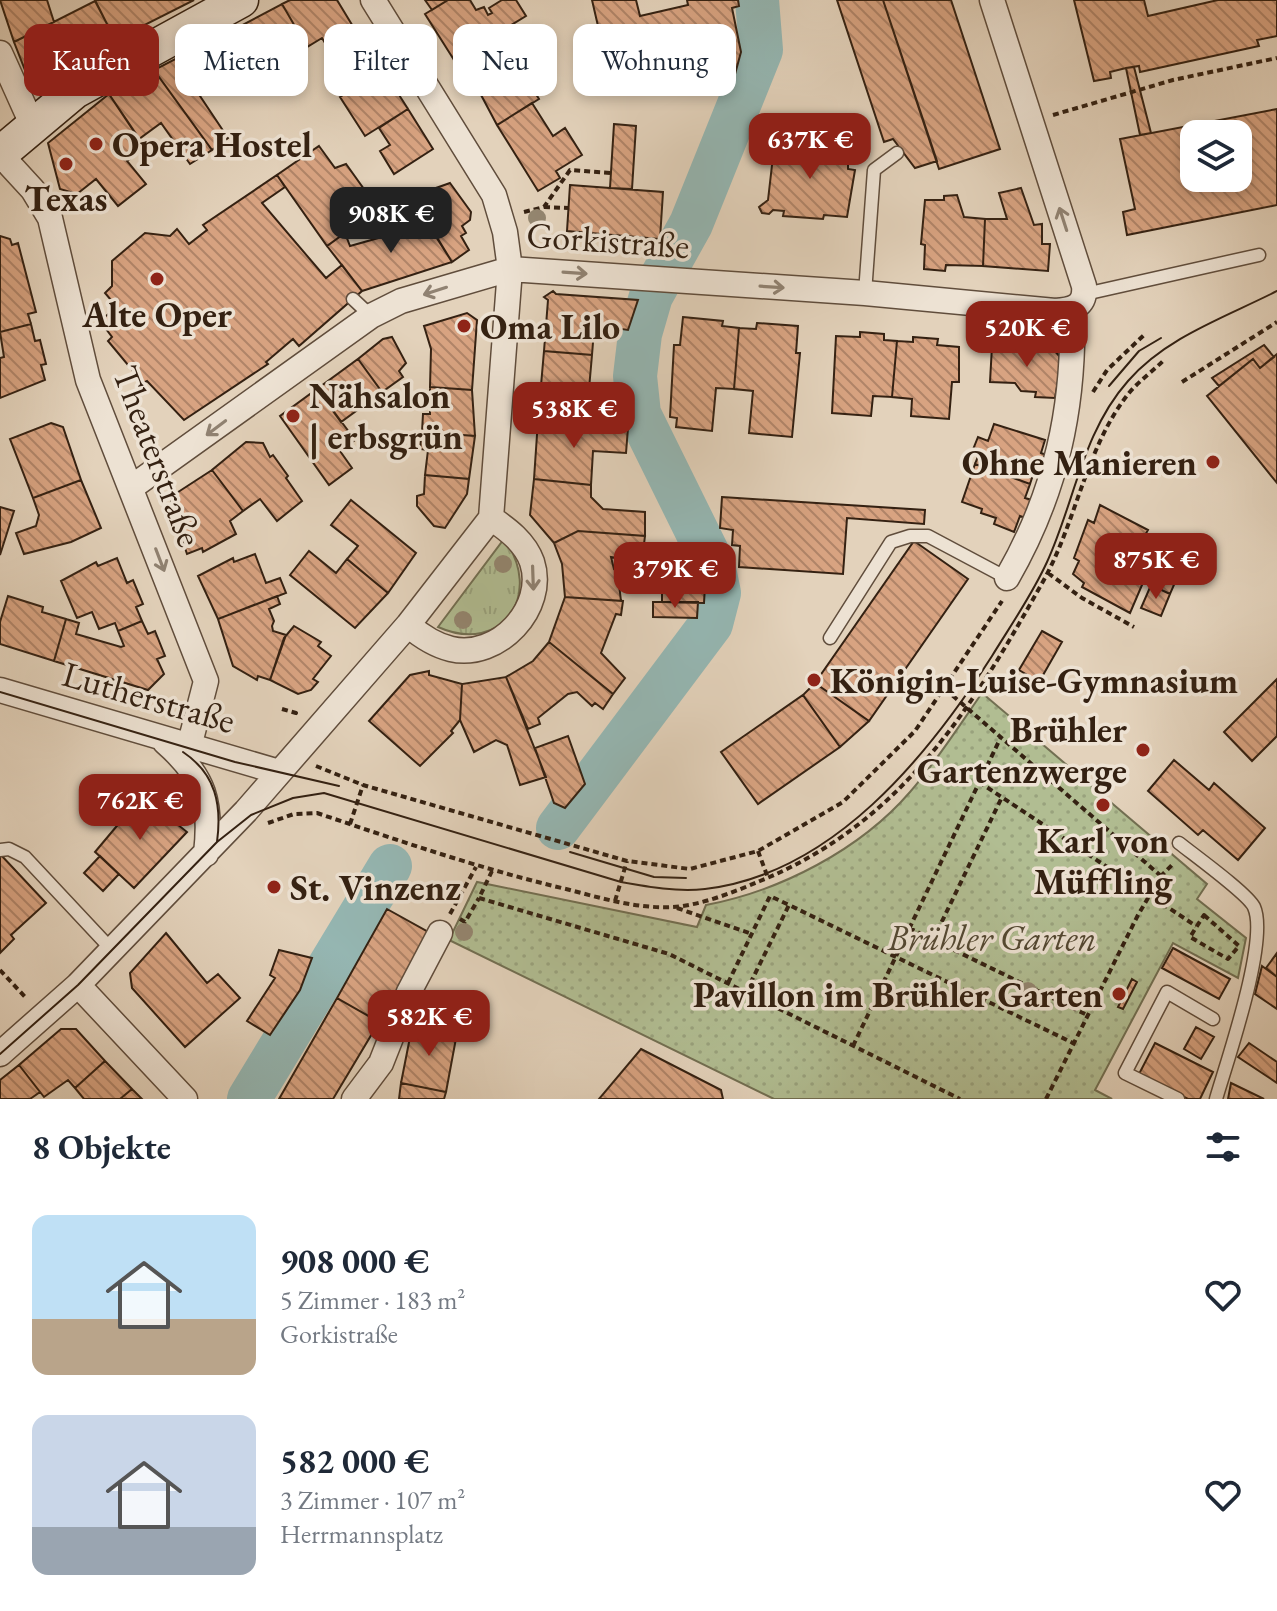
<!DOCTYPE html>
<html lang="de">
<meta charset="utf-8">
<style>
body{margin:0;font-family:"EB Garamond",serif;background:#f2f2f3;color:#1f2937;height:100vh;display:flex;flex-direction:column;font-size:30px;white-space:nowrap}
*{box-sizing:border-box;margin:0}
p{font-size:26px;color:#747a83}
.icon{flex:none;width:44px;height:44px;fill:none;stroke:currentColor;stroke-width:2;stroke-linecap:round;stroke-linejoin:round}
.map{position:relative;height:1099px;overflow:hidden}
.panel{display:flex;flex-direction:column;background:#fff;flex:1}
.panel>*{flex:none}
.hud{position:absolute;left:24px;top:24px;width:800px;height:72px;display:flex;gap:16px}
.fabs{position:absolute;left:1180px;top:120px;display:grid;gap:16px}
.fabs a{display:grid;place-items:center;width:72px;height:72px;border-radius:16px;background:#fff;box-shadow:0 4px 12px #0003;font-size:40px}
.price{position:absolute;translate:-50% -68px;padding:0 18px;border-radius:16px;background:#8f2418;color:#fff;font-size:26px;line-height:52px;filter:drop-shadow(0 2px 4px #0008)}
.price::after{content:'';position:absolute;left:50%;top:48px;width:24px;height:18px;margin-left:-12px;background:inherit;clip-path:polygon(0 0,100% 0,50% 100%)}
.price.active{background:#222;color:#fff}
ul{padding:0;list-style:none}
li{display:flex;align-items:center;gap:24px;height:200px;padding:0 32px}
li span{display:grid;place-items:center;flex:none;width:224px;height:160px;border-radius:16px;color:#555}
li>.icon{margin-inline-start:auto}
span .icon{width:96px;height:96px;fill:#fffc;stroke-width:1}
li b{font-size:34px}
h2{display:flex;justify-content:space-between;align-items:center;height:96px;padding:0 32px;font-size:34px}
.pill{padding:0 28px;border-radius:16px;background:#fff;box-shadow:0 4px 12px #0003;font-size:28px;line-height:72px}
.pill.active{background:#8f2418;color:#fff}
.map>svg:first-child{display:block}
</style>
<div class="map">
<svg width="1277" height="1099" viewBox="0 0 1277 1099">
<defs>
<pattern id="grass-tufts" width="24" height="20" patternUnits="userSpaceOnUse" patternTransform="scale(2)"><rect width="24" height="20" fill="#b1bd92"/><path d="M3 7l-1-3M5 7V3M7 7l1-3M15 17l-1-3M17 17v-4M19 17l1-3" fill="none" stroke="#99a27d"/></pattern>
<pattern id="park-dots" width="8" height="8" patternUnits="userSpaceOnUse" patternTransform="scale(2)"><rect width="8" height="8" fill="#b1bd92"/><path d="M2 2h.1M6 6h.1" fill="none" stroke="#99a27d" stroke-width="1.8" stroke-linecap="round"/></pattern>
<pattern id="building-back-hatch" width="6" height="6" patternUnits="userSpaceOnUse" patternTransform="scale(2)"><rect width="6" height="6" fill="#d8a381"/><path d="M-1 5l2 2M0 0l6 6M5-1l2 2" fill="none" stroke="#b08468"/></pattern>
</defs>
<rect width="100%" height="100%" fill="#e3d2bb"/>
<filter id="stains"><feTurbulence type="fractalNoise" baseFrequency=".0025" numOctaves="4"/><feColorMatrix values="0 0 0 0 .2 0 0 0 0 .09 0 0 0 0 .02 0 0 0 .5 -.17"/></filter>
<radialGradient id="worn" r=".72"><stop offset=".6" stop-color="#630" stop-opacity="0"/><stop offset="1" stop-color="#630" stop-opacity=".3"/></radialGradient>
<!-- grass -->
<path fill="url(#grass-tufts)" stroke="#726f52" stroke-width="2" d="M504,539C544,593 503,656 438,627Z"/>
<!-- park -->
<path fill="url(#park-dots)" stroke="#726f52" stroke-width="2" d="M982,693L1207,884L1197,899L1246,938L1238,978L1173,943L1095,1090L1112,1099H774L449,940L477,882L697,927L706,905C780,891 860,850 910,792C937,761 959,726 982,693Z"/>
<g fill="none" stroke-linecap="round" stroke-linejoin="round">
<!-- river -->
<path stroke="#95b7b3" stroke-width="44" d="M558,828L711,624L719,593L713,564L639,414L635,376L640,334L651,296L691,224L761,50L757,0
M249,1099L390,866"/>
</g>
<!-- building -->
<path fill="url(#building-back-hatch)" stroke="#342112" stroke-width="2" fill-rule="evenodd" d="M0,0H47L54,22L14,42Z
M194,0L115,40L95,0Z
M290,0H337L363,43L336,61L322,38L307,47L282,4Z
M425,0H448L432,10Z
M448,0H470L476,10L484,7L488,15L492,13L489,8L502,0H516L526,16L454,60L425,14Z
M592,0H636L640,16L688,5L687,0H738L739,6L732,8L741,52L731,89L710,83L713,59L691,63L692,68L675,72L674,68L669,69L664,49L608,61L607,54L594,56L588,28L598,26Z
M837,0H883L937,161L915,168L893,139L884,142Z
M883,0H951L1000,149L939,169Z
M1074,0H1144L1148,16L1218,0H1277V36L1257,40L1259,46L1140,72L1139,66L1126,68L1110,72L1111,78L1094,81Z
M95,1L117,43L32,88L14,42Z
M282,4L307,47L275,64L280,82L267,90L235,29Z
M235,29L258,71L216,94L185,53Z
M528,30L533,31L534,41L542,54L480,93L454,60L495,35L506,47Z
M185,54L212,88L200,96L228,138L212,150L154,70Z
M542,54L554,72L531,86L539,99L497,125L480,93Z
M1134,67L1151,133L1140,135L1126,68Z
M154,70L212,150L190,164L161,123L139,139L109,94Z
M383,70L408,109L365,136L340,97Z
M109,94L145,147L127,161L146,184L118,206L96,179L77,194L60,189L48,143Z
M532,103L553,136L565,128L582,155L556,171L560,178L538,191L497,125Z
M408,109L433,149L394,174L380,151L390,145L379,128Z
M1277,109V205L1127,235L1123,212L1135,209L1120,139ZM1194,134H1238V178H1194Z
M614,124L636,126L632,189L610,188Z
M829,137L848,138V169L855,170L847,217L824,215L823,219L783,216L784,211L773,210L769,214L762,213L759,207L768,200L775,139L799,141L798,157L820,156L827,159Z
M319,146L335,168L346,164L369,196L374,193L383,205L327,246L277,175Z
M277,175L285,187L262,203L326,278L342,265L362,291L299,346L293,339L266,362L268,364L184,420L147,381L143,383L108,341L112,337L100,321L117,307L105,293L112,286V261L145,233L170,236L177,229L189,244L207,230L203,225Z
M450,183L471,212L470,220L462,226L466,233L461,236L469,250L452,262L416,203L436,188Z
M570,185L663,192L660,239L567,231Z
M1021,188L1034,225L1042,224V244H1050L1048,271L983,266L985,219H1007L999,193Z
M957,195L964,217L985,219L983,266L946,265L945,271L924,269L925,245L921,244L925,200H944V196Z
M426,221L452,262L362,291L327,246L345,233L350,246L382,237L380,231L405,223L407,228Z
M0,236L10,239L12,245L18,243L36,312L28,314L31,324L0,332Z
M553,291L556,294L638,300L628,330L601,326L600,330H594L592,355L544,351L548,300L544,297Z
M467,313L477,320L472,390L430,387L431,349L424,326Z
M683,317L723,321L722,326L739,328L734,389L716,388L712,431L676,427L677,418L670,417L674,345H680Z
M757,323L798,326L796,353H800L792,437L749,433L753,391L734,389L739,328L756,329Z
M31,324L35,341L40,340L46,364L41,365L45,380L0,398V358L4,357L0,332Z
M860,332L884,334V340L897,341L892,397L873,396L871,416L832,413L836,336L860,337Z
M392,337L406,363L399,371L403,377L382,392L358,359L383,339Z
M913,337L938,339L937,345L959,347V382H952L949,419L911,416L912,399L892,397L897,341L913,342Z
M1012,345L1040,346V350L1049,351L1052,348L1062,359L1055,398L1035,397L1036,392L1021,391L1015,383L990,382L992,346L1012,348Z
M1264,345L1274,357L1260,368L1253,359L1219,386L1212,378Z
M544,351L592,355L586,423L538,420Z
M1277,354V483L1207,396L1253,359L1260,368Z
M358,359L382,392L341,422L317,389Z
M430,387L472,390L475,436L422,432L423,414H430Z
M317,389L355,440L340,451L352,468L329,485L280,416Z
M538,420L628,428L626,453L593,451L591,485L534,479Z
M51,423L63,427L81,480L33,498L10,439Z
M994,424L1045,440L1041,453L1047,455L1041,471L1035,469L1030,484L975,464L979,454L972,452L978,437L988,441Z
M422,432L475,436L469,479L425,475L428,450L420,449Z
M246,442L263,443L270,457L273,455L288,476L286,478L302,501L277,521L260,499L243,511L212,470Z
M975,464L1030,484L1025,498L1032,500L1026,518L1020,516L1014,532L994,524L996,518L981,513L982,509L962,502Z
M212,470L243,511L230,521L236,534L203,552L202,548L187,554L174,515L170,514L172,496Z
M425,475L469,479L467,494L445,528L434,526L417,506V496L424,494Z
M534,479L591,485V497L603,509L645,512V536L578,531L554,543L530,515Z
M81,480L101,528L71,542L24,554L16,533L36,526L39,515L33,498Z
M722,497L925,510L924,524L847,518L843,574L739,567L740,546L732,545L733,530L720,528Z
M351,500L416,553L388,593L347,559L358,546L331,525Z
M1100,505L1148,530L1129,563L1148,571L1130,613L1082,587L1084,583L1073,574L1079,561L1074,558L1088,520L1094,523Z
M0,507L14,511L0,555Z
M578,531L645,536L642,560L638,565L622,564L623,559L611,557L614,569L617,568L621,601L565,597L562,564L554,543Z
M1168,540L1188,553L1170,594L1149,584Z
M914,541L968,579L869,721L815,683Z
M309,551L336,573L347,559L388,593L355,628L290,575Z
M255,554L266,583L280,578L286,593L218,619L198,576L233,558L234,562Z
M117,558L127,583L133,580L143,604L136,607L142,621L118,631L115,623L99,629L92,612L77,618L61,581L96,562L98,566Z
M662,585L705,586L704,603L662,602Z
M1151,585L1170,594L1161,616L1141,608Z
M8,596L43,607L42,612L66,619L54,661L0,644V622Z
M277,596L280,604L269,609L274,621L272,626L273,631L286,635L270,680L258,676L257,680L233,666L218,619Z
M565,597L623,601L621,615L616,614L601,653L625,678L613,694L549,642Z
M653,602H698L697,618L653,617Z
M66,619L79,623L76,634L121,647L124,646L118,631L142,621L148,634L155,631L165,656L157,659L164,674L148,690L54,661Z
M294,626L321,642L318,646L331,656L313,679L318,682L311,690L298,694L270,680L284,638Z
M1042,631L1062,642L1039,682L1019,670Z
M549,642L613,694L603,709L595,703L592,706L577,692L568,694L538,718L540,724L528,729L506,677L533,661Z
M429,671V675L462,684L460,720L451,731L453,733L420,766L369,721L410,675Z
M506,677L546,777L520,785L507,745L496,740L474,752L460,720L462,684Z
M1277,679V736L1252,761L1224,732Z
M815,683L869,721L840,747L803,695Z
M803,695L840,747L758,804L721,752Z
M568,736L585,784L565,808L554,803L535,748Z
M1174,760L1209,790L1214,783L1265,828L1238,860L1203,830L1198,835L1148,791Z
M129,788L142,796L117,822L110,803L117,792Z
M142,796L187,832L134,888L95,852Z
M0,854L46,903L11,935L14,939L0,953Z
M100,856L119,874L103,891L84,873Z
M387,909L430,933L379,1022L337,998Z
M166,933L207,983L218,974L240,998L185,1047L132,988L130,973Z
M1173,948L1230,979L1219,999L1162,968Z
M279,950L312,958L300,990L270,1035L247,1021L275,978L270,975Z
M1277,953V977L1266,968Z
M1262,966L1277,977V1009L1255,994Z
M1132,979L1137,982L1123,1009L1118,1007Z
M423,993L460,1001L450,1032L413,1022Z
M337,998L379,1022L333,1099H279Z
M413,1022L457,1033L446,1092L401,1083Z
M1196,1027L1214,1037L1201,1059L1184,1049Z
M61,1029H76L105,1061L75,1088L68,1080L44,1097L19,1065Z
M1155,1043L1213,1072L1200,1099H1188L1139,1074Z
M1249,1043L1277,1062V1083L1238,1057Z
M641,1049L721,1090L723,1099H599Z
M105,1061L132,1089L120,1099H84L75,1088Z
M19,1065L40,1092L30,1099H0V1080Z
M401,1083L446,1092L444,1099H399Z
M1231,1083L1264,1099H1228Z
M132,1089L142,1099H120Z"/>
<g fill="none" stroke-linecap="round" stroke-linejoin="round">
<!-- lane casing -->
<g stroke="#604d3c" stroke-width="15">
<path id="lane" d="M865,293L874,170L897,153
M1085,294L1259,255
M353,299L371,316
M830,638L891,542L910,536H928L1007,578
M1179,843C1194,855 1248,894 1254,907C1269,940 1227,1061 1216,1099
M0,850L9,849L25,857L112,950
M1178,1099L1125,1073L1167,992L1213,1019"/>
</g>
<!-- street casing -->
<g stroke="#604d3c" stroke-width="27">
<path id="street" d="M0,53L32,124
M0,154L33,190L50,218L88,380L206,681L189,747
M132,487L371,316L401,301L510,269L865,293L1055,311C1073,310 1086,306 1084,286L992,0
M1007,578C1056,493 1075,407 1072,309
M408,625C421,636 434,645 451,649C498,660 547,608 532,562C525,542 507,529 491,518
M0,690L279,772
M165,742C205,777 212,803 206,854
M78,985L185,1099
M0,1054L78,985L246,811L408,625L491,518L510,269L505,232L494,195L373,0
M354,1099L381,1063L409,992L440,933"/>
</g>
<!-- secondary casing -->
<g stroke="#342112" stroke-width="37">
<path id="secondary" d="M0,154L75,91L241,0"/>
</g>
<!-- path -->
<path stroke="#342112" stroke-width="4" stroke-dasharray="6 4" stroke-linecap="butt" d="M1053,115L1173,80L1277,58
M544,207L568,208
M524,212L544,207L570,170L611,173
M1182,382L1277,322
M1093,392L1107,370L1144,335
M1048,573L1082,598L1134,627
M945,689L1161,876
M282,709L296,713L294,716
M316,766L363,785L627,861L690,869L758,851L843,802L915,731L1002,601
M979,782L1196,926
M268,823L294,814L317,813C400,841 481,869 566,889C601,898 637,909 673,907C702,905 734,892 760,881C900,824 970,712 1041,585C1076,525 1085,448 1129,393C1139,381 1153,371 1164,360
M350,824L363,785
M758,851L768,878
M492,871L479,898L669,954L960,1099
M615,901L627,861
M677,908L752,934
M450,914L476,867
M1204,915L1239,946L1228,959L1190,937Z
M460,919L465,922L479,898
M909,928L1087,1015
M933,940L1002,797
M0,970L27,999
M728,983L770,896L789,905
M746,992L789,905L1073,1043
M853,1046L1000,739
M1046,1099L1138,915L1161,876L1174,863"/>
<!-- lane -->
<use href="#lane" stroke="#ede2d3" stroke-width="12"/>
<!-- street -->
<use href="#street" stroke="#ede2d3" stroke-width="24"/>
<!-- secondary -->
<use href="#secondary" stroke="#ede2d3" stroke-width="34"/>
<!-- tram -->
<path stroke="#342112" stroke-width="2" d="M1109,386L1139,351L1161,338
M0,692L235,762L339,786
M183,752C216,774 222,805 217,842
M570,852L654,877L686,878
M0,1054L78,985L217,842L251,815L293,798L324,793L621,882C649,887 677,892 705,889C833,874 928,756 992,656C1011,625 1032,595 1047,562C1075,501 1082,433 1128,381C1166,337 1226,317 1277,291"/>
</g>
<!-- trees -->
<g fill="#948670">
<circle cx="537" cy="218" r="9"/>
<circle cx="503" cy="564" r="9"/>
<circle cx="463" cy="620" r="9"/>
<circle cx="464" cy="932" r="9"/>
<circle cx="1028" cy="991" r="9"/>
</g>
<!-- one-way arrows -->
<defs><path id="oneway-shaft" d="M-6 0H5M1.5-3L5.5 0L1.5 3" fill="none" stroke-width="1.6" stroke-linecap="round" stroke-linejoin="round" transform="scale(2)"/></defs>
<g stroke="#908272">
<use href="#oneway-shaft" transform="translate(1063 219) rotate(-108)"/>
<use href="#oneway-shaft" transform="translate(575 273) rotate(4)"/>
<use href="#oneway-shaft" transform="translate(772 287) rotate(4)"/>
<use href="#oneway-shaft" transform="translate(435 291) rotate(162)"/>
<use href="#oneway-shaft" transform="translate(216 428) rotate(143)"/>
<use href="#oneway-shaft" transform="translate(160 560) rotate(69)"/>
<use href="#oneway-shaft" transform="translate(533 578) rotate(88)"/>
</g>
<!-- markers -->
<g fill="#8f2418" stroke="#ede2d3" stroke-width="3">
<circle cx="96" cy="144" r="8"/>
<circle cx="66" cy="164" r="8"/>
<circle cx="157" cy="279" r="8"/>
<circle cx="464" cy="326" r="8"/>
<circle cx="293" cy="416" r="8"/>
<circle cx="1213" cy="462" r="8"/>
<circle cx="814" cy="680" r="8"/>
<circle cx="1143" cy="750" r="8"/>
<circle cx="1103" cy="805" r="8"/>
<circle cx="274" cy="887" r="8"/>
<circle cx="1119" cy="994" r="8"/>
</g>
<g text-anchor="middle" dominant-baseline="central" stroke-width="7" stroke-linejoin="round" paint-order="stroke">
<!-- poi labels -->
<g font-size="36" font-weight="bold" fill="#342112" stroke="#ede2d3" text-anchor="start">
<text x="112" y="144">Opera Hostel</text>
<text x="66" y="198" text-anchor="middle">Texas</text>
<text x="157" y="314" text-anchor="middle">Alte Oper</text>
<text x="480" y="326">Oma Lilo</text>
<text x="309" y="395">Nähsalon<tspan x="309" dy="41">| erbsgrün</tspan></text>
<text x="1197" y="462" text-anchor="end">Ohne Manieren</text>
<text x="830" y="680">Königin-Luise-Gymnasium</text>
<text x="1127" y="729" text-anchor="end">Brühler<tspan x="1127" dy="41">Gartenzwerge</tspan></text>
<text x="1103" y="840" text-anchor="middle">Karl von<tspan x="1103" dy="41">Müffling</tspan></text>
<text x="290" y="887">St. Vinzenz</text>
<text x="1103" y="994" text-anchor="end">Pavillon im Brühler Garten</text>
</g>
<!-- street labels -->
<g font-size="36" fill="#342112" stroke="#ede2d3">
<text transform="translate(608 240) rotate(4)">Gorkistraße</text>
<text transform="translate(158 456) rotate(69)">Theaterstraße</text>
<text transform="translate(149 697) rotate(16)">Lutherstraße</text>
</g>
<!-- park labels -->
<g font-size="36" font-style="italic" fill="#534832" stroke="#ede2d3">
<text x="992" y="937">Brühler Garten</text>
</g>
</g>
<rect width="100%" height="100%" filter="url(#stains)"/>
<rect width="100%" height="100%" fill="url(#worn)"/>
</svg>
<div class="fabs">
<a><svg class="icon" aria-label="layers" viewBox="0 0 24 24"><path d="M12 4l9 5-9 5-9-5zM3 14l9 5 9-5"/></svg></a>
</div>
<b class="price" style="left:810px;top:181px">637K €</b>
<b class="price active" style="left:391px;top:255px">908K €</b>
<b class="price" style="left:1027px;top:369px">520K €</b>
<b class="price" style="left:574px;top:450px">538K €</b>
<b class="price" style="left:1156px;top:601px">875K €</b>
<b class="price" style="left:675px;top:610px">379K €</b>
<b class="price" style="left:140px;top:842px">762K €</b>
<b class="price" style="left:429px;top:1058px">582K €</b>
<div class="hud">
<a class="pill active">Kaufen</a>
<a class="pill">Mieten</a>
<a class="pill">Filter</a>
<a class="pill">Neu</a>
<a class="pill">Wohnung</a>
</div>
</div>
<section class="panel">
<h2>8 Objekte<svg class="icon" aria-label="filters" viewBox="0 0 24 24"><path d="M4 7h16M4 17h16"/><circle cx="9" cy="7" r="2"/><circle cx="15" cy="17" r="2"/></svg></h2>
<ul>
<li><span style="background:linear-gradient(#bfe0f5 65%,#b9a48a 0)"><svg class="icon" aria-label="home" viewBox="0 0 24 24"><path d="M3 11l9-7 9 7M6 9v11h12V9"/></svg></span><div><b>908 000 €</b><p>5 Zimmer · 183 m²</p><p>Gorkistraße</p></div><svg class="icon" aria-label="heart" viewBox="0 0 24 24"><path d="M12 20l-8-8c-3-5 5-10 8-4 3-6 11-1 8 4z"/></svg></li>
<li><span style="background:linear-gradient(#c9d6e8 70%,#9aa5b1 0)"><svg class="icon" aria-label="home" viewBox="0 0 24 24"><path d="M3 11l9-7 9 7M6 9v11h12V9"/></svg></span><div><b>582 000 €</b><p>3 Zimmer · 107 m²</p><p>Herrmannsplatz</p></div><svg class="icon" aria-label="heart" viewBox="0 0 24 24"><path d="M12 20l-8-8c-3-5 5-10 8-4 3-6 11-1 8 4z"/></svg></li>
</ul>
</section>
